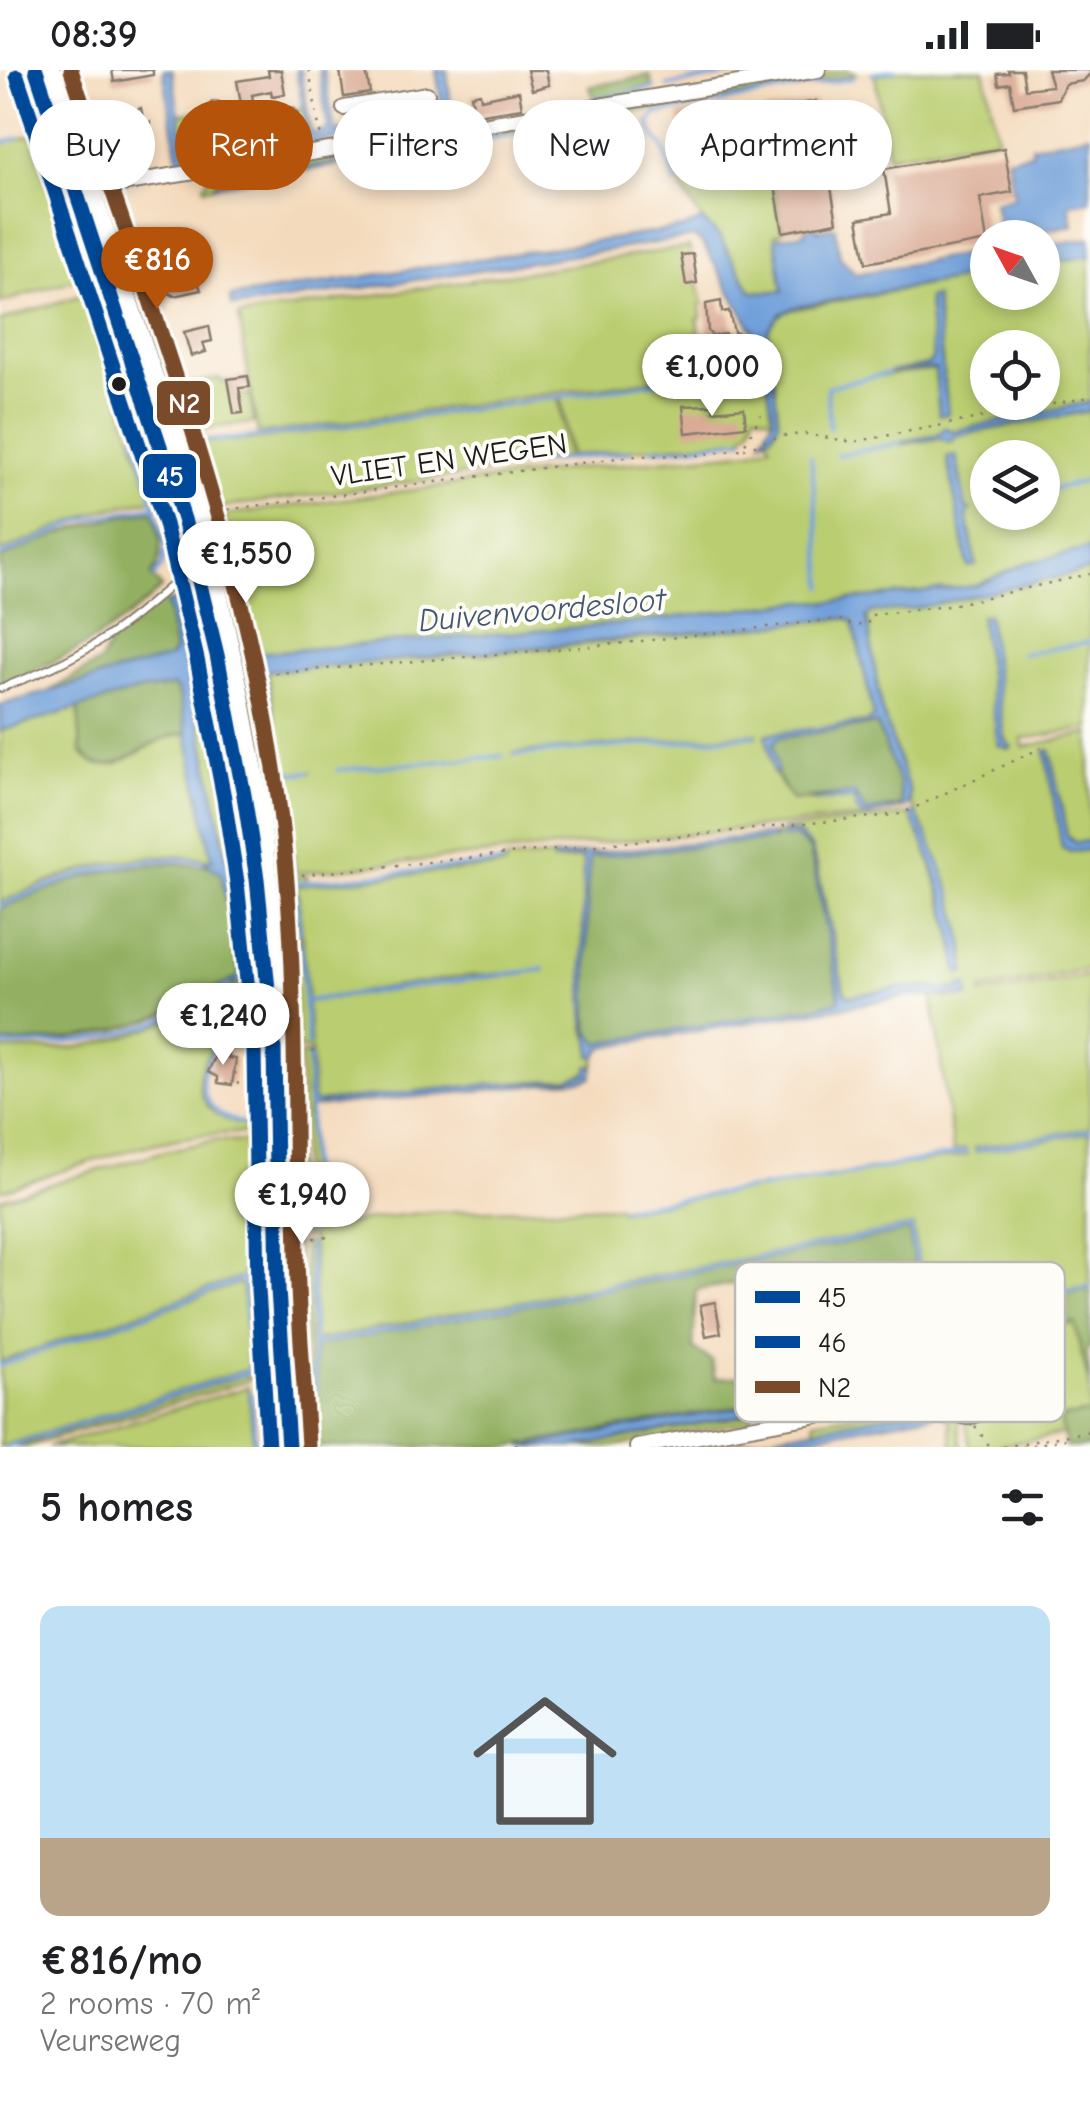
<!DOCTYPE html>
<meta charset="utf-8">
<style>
body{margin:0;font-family:"Comic Neue",sans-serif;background:#f6f6f6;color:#202124;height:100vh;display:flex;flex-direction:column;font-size:38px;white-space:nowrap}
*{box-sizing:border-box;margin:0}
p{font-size:32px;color:#757577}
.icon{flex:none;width:55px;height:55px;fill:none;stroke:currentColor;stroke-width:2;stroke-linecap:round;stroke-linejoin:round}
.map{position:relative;height:1377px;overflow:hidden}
.side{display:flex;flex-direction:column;background:#fff;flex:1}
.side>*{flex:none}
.banner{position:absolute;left:30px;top:30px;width:1030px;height:90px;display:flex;gap:20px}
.needle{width:65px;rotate:310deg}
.fabs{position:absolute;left:970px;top:150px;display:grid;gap:20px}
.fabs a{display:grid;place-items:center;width:90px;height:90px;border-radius:50%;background:#fff;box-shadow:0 5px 15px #0003;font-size:50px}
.price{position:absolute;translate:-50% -85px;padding:0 22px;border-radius:35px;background:#fff;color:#222;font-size:32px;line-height:65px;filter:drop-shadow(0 2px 5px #0008)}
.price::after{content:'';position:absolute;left:50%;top:60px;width:30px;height:22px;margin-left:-15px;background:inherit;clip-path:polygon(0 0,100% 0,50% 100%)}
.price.active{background:#b45309;color:#fff}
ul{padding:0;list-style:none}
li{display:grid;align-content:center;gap:20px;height:530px;padding:0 40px}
li span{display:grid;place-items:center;height:310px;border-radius:20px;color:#555}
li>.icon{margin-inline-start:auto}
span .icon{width:180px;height:180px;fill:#fffc;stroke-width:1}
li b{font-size:42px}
h2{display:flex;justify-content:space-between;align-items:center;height:120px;padding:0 40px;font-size:42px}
.pill{padding:0 35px;border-radius:45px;background:#fff;box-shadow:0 5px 15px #0003;font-size:35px;line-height:90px}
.pill.active{background:#b45309;color:#fff}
.status{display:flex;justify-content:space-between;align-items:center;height:70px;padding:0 50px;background:#fff;direction:ltr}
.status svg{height:28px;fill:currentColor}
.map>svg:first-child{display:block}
</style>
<div class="status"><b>08:39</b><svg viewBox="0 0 49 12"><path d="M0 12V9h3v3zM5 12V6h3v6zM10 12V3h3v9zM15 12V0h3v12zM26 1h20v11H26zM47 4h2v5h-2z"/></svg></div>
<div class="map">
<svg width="1090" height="1377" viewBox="0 0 1090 1377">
<rect width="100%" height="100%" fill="#fdfcf7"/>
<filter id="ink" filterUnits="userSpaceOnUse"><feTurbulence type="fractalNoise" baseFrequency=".01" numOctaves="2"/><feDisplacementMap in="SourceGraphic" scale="20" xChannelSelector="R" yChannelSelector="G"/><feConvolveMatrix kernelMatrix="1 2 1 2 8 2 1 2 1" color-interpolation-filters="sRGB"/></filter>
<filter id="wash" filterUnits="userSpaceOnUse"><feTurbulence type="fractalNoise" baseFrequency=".0048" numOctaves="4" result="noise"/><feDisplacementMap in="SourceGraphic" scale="40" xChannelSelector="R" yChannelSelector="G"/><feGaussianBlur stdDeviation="2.25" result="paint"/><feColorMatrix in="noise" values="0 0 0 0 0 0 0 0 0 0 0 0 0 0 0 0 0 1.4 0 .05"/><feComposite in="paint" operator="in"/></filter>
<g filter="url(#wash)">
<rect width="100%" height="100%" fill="#f4dabc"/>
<!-- green -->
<path fill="#bacd70" stroke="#6b7446" stroke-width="2.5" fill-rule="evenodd" d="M847,0L856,4L724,28L723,20Z
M905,0H984L998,68L888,86L875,5Z
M691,26L694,33L463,69L474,62L635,34L679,30Z
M213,39L214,50L204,67L205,75L219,73L217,65L224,64L230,78L187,85L179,45Z
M303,39L307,63L304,66L239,77L241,61L247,60L249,68L261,66L260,57H264L266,65L288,62L287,53L293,52L290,41Z
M32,65L79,208L0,233V74Z
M417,71L437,74L216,113L215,116L205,118L204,115L211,105L258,96L262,99Z
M767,79L782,162L775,165L784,221L752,222L719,166L702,150L683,121L672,95Z
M121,132L139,196L194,188L197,201L147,218L155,241L153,242L118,142Z
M689,177L703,234L700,235L701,248L697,249L701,274L690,276L694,304L258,364L239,246Z
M1090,186V332L871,378L941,368L953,371L955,366L1090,341V478L1023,494L976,516L830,532L803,531L630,553L260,583L223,445L571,399L752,381L770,375L768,367L776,359L768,260L770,254L786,241L987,204L988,222H1042L1043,194ZM935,228L948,343L939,344L935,299L864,308L928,295L933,288L928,229ZM988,278H1042V332H988ZM956,386L976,495L968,497L947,387ZM988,388H1042V442H988Z
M84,224L153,429L97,442L0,482V251Z
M753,287H761L764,291L773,348L755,343L751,358L741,369L570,386L561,327L696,307Z
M220,308L221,312L228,311L231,327L250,324L253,353L199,359L190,336L185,338L216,435L219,433L202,372L259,369L558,328L567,387L496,396L487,402L214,438L180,336L189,332L185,315Z
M1090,500V658L1022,669L1023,677L1090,663V771L1075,773L1067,765L1050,681H1045L1071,782L1090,780V899L982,920V924L1090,905V1058L974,1078L976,1082L1090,1062V1215L955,1240L935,1250L936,1253L927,1255L913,1156L314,1271L313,1176H308L314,1377H310L303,1173L312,1172L313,1168L303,1167L300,985L310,984L307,987L309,1164L370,1149L428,1142L618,1136L620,1140L967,1085L966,1079L953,1082L932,926L951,928L960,919L906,917L849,926L844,921L817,794L797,763L782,760L910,744L924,772L965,903L945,809L910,731V723L881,638L867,546L873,542L947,532ZM987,545L1004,668L1011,677L998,675L981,546Z
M217,501L226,504L262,678L280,803L271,797Z
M190,520L202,539L218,611L258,852L256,871H253L244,789Z
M846,548L853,551L874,647L867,652L772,664L767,669L773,702L792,730L854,729L857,741L864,747L295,803L284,706L312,702H284L267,601L551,578ZM757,663V666L514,684L515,683Z
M261,601L280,703L290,804H286L272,704L253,602Z
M202,609L237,783L246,858L253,972L249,973L239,848L192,610Z
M78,638L81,681L103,695L117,694L163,669L187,663L212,790C138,777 66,802 0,833V661Z
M553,787L554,791L583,788L585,959L592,976L591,985L596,987L594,997L589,996L587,1003L569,1009L447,1018L313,1033L311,980L299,979L292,871L303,870V866H291L286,809L307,806V811L293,813L298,863L302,864L297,815L505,796L506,790ZM299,873H303L308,930L458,907L546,900L307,932L311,975L307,976Z
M240,913L245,962C185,978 183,1046 246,1055V1063C163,1061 79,1097 0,1121V980C26,979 53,981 79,977C135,968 192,942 240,913Z
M294,986L297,1167L284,1159L283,1155L288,1149V1098L282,1092L288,1087V999L282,991Z
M217,1070L255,1073L254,1210L261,1308L250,1309L245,1077L242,1207L0,1292V1129L165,1081Z
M260,1074L268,1078V1098L263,1104L268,1277L274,1283V1300L267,1306L259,1207Z
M297,1173L304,1377H295L284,1180Z
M237,1214L242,1215L248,1299L0,1377V1296Z
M1075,1253L1090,1318V1343L1061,1348L1063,1364L993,1377H970L966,1353C994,1350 991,1340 991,1316L996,1315L1000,1342L1043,1333L1038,1304L1045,1272L988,1282L994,1309L989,1310L982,1289L969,1278L942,1285L956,1254L994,1269Z
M246,1305L247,1311L26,1377H15Z
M248,1317L254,1377H48Z
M939,1329L946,1341L958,1351L962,1377H953L949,1347H943L940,1336L815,1358L814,1351Z
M751,1345L752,1351L608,1377H575Z"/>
<!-- forest -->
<path fill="#93b062" stroke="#58663f" stroke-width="2.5" d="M650,5L653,17L595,28L589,17Z
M151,441L154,442C160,465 167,486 151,506L162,518C114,563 62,593 0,613V489C49,466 96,448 151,441Z
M163,528L167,533L175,579L169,588L49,621L100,592L111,572Z
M174,616L179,624L187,663C178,664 170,666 162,669C137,680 102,714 81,681L78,638L133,622Z
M877,654L899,712L902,736L866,742L854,723L792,730L776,702L773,674L778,668Z
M782,763V768L795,766L810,779L840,930L820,936L598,973L588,959L587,822L590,787L774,769V764Z
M174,793L209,796L221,802L240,906C219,916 198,929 177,939C120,964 62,973 0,973V839C57,814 111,794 174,793Z
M909,1161L923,1255L956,1244L1090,1219V1277L1087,1280L1090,1318L1074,1253L994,1269L957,1255L933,1302L824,1322L819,1291L839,1284L822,1199L696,1220L693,1278L712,1291L715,1309L740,1306L747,1335L508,1377H318L315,1276Z
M1090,1343V1377H1066L1060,1348Z"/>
<!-- water -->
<path fill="#72a0da" stroke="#475e7b" stroke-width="2.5" d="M163,0H172L185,81L189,85L304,66L307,62L296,0H301L311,62L317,64L328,59L319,0H324L335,61L443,43L436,0H447L452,48L172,98L178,88Z
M1090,64V131L1069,134L1073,155L1037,162L1035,154L1000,161L994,132L1014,127L1008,88L1032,83V76Z
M427,76V80L215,116V113Z
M702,150L719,166L752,222L783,221L775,168L805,163V158L816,156L817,160L835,157L840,187L856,204L987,180V204L795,237L780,244L768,260L779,352L772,364L762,370L773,348L764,291L761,287L725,297L739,290L755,264L703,174L694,167L246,236H232L230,227L683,158Z
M1090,168V186L1043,194V176Z
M935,227L948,344L939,345L935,299L888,302L928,295L933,288L928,228Z
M1090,332V341L955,366L953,371L947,372L941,368L898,375L897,373L939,364L945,358L954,361Z
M956,385L966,438L970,440L967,445L976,495L968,497L947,387Z
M1090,478V500L914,539L873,542L867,546L881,638L910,723L908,737L864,747L857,741L854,729L813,731V729L854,723L866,742L902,736L899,712L877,654L778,668L773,674L778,702L773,703L766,664L867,652L874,647L853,551L846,548L344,595L267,601L254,597L195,600L190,604L239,848L246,937L240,913L226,916L240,905L221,803L202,791L212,790L179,624L174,616L133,622L0,661V635L169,588L175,579L167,533L176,529L188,594L194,596L252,587L256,583L630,553L803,531L830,532L976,516L1023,494Z
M988,545L1004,668L1011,677L1009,679L998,675L980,546Z
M1050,680L1067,765L1075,773L1090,771V780L1071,782L1062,778L1045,681Z
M916,743C940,788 967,853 965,903H958C952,851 936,796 912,749L910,744Z
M782,763H797L812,778L844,921L849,926L906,917L960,919L961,914L968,915L969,927L909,926L608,976L602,978L596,987L591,986C593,971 584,955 584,940C582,889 583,839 583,788L553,791V787L774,764L775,769L590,787L587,822L588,959L598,973L820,936L840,930L810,779L795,767L782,768Z
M589,996L594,997L592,1007L584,1010L313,1037V1033L447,1018L569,1009L587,1003Z
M932,1303L934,1309L575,1377H521Z
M940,1336L942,1343L799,1369L800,1377H793L791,1371L756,1377H713Z"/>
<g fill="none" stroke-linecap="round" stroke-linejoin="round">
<!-- stream -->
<path stroke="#72a0da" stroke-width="4" d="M872,4L894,0
M667,16L757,0
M594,29L655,18
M474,71L621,46
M0,73L18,68
M676,115L663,76L654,66L649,53L655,44L853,8
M158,253L182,325
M186,338L216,433
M830,358L827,317L888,303
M135,363L166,478L162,496L154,506
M198,371L258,367L558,327L695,306L725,297
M649,379L680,378L744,369
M837,385L901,373
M811,387L824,517
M514,395L630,382
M1042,422L1090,410
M986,437L988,436
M221,448L260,584
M0,486L83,450L157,436
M1022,584L1090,572
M263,598L282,704L293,801
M515,685L755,665
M337,700L503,686
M282,704L309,702
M0,836C64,808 131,783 202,791
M300,863L294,813L502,793
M301,874L308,975
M305,931L544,899
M246,938L247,1054C214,1049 192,1024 208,990C211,983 216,975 223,971C230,967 239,966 247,965
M0,976C59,975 120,970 174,944C193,936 210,924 229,915
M309,987L310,1032
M977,1080L1090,1060
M246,1082L244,1209L250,1302
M621,1138L841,1106L966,1082
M310,1163V1035L315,1034
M310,1176L316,1377
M938,1251L956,1242L1090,1217
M312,1275L911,1158L925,1253
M0,1295L244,1209
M251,1323L256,1377
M6,1377L250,1301"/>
<!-- canal -->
<path stroke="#72a0da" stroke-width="12" d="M176,598L225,591"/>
</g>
<g id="blocks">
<!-- building -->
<path fill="#daac96" d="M112,0H153V5L114,12Z
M268,0H281L285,24L272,26L271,21L252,25L254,37L242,39L237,11L269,6Z
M366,0L370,23L344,27L340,1Z
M527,0H546L549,15L532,20Z
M1008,0H1022L1025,19L1052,16L1047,0H1090V4L1083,11L1065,14L1058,29L1014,36L1010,13L999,15L997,4L1009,3Z
M519,21L522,38L475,45L471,25L480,23L481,29Z
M816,31L837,152L783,162L762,41Z
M141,38L144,53L150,52L151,62L144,64L146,80L130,82L123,45Z
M696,42L697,47L719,43L720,49L726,48L728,58L682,65L679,45Z
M1004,78L1012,122L980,128L987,171L866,193L858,149L891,143L884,99Z
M693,184L697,213L686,215L681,185Z
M195,204L201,220L174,226L162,218L176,213L180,207Z
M721,231L722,242L729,241L734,262L749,267L739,269L731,276L725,264L712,266L708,261L706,234Z
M209,256L212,271L203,273L206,282L191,286L184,262Z
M248,306L250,317L239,318L243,343L234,344L228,309Z
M713,335V341L744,338L746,356L686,363L683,336Z
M218,980L229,985L228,988L236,989L232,1015L218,1013V1007L208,1002Z
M715,1232L721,1263L706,1266L700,1235Z"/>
</g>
</g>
<g filter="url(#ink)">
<use href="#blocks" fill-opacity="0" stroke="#887b6c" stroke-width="2.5"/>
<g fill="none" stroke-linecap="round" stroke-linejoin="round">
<!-- service casing -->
<g stroke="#887b6c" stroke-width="10">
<path id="service" d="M0,618C81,590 121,561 184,504L191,502
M959,1290L970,1325L975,1330"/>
</g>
<!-- minor casing -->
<g stroke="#887b6c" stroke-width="18">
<path id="minor" d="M384,32L392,70
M344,38L427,24
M216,39L219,58
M231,56L237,96
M199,61L290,45
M78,125L121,114L818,0
M966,1288C983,1296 996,1327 979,1342C952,1366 922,1294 966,1288Z
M637,1377L944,1323"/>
</g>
<!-- secondary casing -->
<g stroke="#887b6c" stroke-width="24">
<path id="secondary" d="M50,0L199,445L235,605L258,728L274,890L278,1219L288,1377
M129,278L184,449L217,586"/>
</g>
<!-- path -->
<path stroke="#887b6c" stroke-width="2.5" stroke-dasharray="2.5 8" stroke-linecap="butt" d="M18,0L120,319L132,344
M23,0L65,127
M309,0L321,68
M68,134L113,279
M744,379L780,366L805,364L853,372L1090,327
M153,409L176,498
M217,441L633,386L698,385L742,379L761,345
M202,594L244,813L250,870L257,1013L256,1208L270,1377
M254,605L615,574L830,550H845L852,556L868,554V548L872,545L947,536L1090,504
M281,807L901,744L1041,678
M290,868L309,867
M291,891C307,1052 294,1215 308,1377
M291,982L322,980
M235,1002L238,1014L254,1013
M293,1170L331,1167
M975,1356L990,1377
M516,1373L517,1377
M1003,1377L1090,1361
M1022,1377L1065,1369"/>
<!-- service -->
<use href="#service" stroke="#fff" stroke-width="6"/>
<!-- minor -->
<use href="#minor" stroke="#fff" stroke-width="14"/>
<!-- secondary -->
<use href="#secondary" stroke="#fff" stroke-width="20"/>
<!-- bus-1 casing -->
<g stroke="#fdfcf7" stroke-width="22">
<path id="bus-1" d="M36,0L184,449L217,585L244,725L257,809L274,979L278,1219L288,1377"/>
</g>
<!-- bus-2 casing -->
<g stroke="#fdfcf7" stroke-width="22">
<path id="bus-2" d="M17,6L165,454L197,589L224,728L237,812L254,980L258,1219L268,1377"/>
</g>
<!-- bus-3 casing -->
<g stroke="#fdfcf7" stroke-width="22">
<path id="bus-3" d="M71,0C151,238 244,476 278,726C300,890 292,1053 298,1217C300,1270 305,1323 308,1376"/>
</g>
<!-- bus-1 -->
<use href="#bus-1" stroke="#004899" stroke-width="15"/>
<!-- bus-2 -->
<use href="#bus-2" stroke="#004899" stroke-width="15"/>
<!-- bus-3 -->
<use href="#bus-3" stroke="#7a4b2a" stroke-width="15"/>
</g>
</g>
<!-- markers -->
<circle fill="#1c1c1c" stroke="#fdfcf7" stroke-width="4" cx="119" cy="314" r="9"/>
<g text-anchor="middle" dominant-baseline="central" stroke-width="8" stroke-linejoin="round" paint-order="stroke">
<!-- street labels -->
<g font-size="30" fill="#1c1c1c" stroke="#fdfcf7">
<text transform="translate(449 390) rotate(-8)">VLIET EN WEGEN</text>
</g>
<!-- water labels -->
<g font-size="32" font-style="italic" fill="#435771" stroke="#fdfcf7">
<text transform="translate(542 540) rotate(-5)">Duivenvoordesloot</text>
</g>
</g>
<!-- legend -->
<rect x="735" y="1192" width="330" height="160" rx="15" fill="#fdfcf7" stroke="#bab9b5" stroke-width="2.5"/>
<rect x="755" y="1221" width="45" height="12" fill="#004899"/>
<rect x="755" y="1266" width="45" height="12" fill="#004899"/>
<rect x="755" y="1311" width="45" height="12" fill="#7a4b2a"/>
<g font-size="28" fill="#1c1c1c">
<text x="818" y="1237">45</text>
<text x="818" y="1282">46</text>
<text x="818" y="1327">N2</text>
</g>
<g stroke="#fdfcf7" stroke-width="4">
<rect x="155" y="309" width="57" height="48" rx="10" fill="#7a4b2a"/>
<rect x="141" y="382" width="57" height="48" rx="10" fill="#004899"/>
</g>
<g font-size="28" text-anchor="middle" font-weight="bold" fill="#fff">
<text x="184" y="343">N2</text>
<text x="170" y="416">45</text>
</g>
</svg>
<div class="fabs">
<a><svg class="needle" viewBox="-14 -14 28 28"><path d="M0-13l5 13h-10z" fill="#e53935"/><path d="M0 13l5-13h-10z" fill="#757577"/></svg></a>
<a><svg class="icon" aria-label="locate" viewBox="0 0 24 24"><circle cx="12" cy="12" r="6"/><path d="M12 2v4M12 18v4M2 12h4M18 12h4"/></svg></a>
<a><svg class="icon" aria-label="layers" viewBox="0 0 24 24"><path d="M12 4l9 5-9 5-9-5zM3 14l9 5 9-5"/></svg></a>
</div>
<b class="price active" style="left:157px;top:242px">€816</b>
<b class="price" style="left:712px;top:349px">€1,000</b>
<b class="price" style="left:246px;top:536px">€1,550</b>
<b class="price" style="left:223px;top:998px">€1,240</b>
<b class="price" style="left:302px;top:1177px">€1,940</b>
<div class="banner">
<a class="pill">Buy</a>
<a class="pill active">Rent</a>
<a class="pill">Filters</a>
<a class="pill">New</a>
<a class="pill">Apartment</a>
</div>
</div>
<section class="side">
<h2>5 homes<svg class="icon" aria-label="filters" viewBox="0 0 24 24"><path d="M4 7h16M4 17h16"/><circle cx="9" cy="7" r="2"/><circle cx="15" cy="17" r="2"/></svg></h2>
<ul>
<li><span style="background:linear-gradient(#bfe0f5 75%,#b9a48a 0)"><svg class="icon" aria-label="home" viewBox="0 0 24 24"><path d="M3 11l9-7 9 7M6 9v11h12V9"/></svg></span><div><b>€816/mo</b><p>2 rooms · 70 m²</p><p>Veurseweg</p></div></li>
</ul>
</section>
